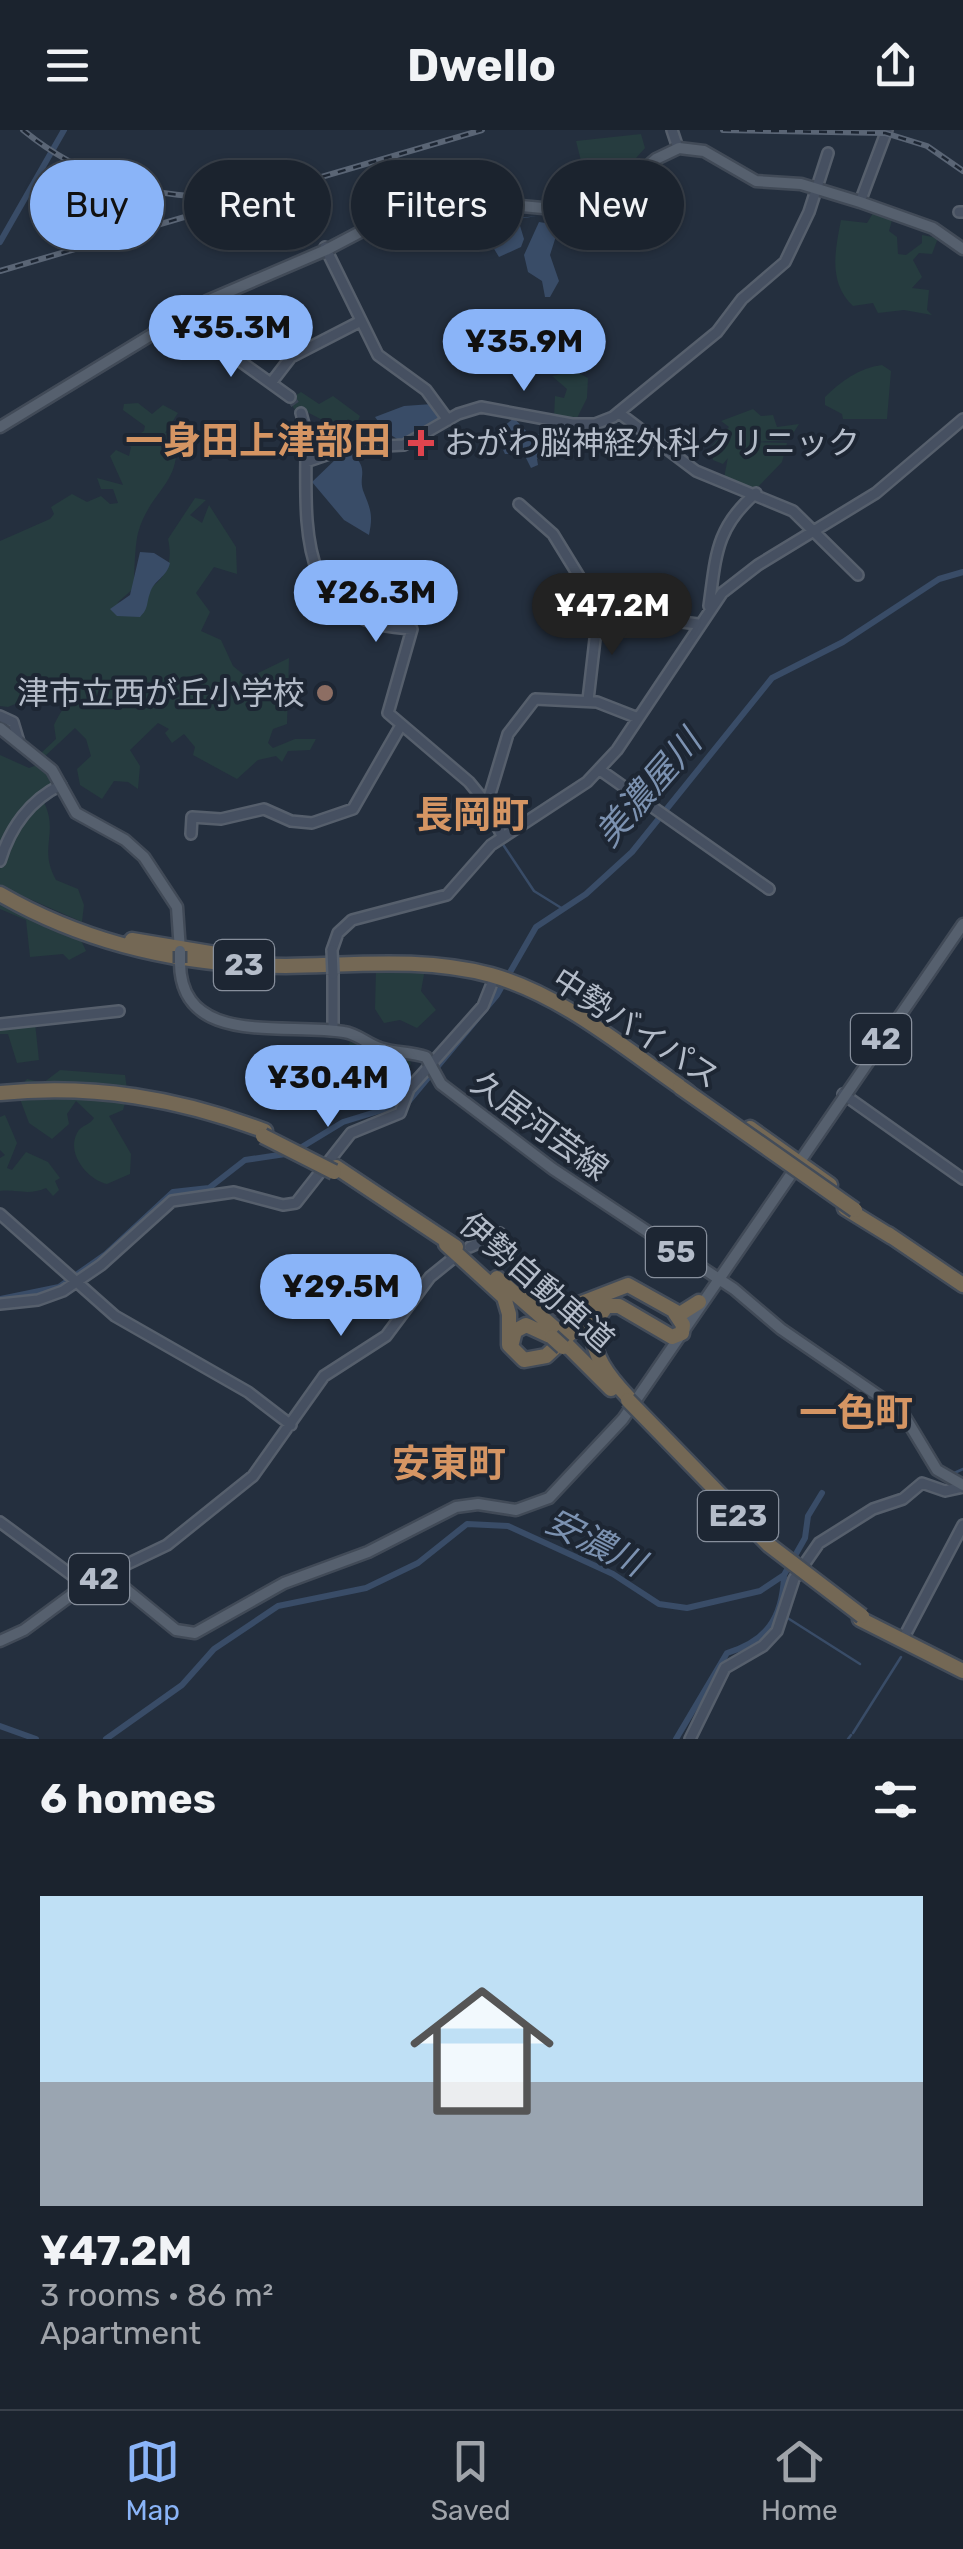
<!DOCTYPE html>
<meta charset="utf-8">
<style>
body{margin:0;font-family:Rubik,"Noto Sans JP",sans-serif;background:#242b36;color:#f1f3f6;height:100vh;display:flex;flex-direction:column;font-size:38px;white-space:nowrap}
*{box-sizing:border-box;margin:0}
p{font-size:32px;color:#a0a4aa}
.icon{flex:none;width:55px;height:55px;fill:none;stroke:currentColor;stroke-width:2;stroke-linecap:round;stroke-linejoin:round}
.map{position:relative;height:1609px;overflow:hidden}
.details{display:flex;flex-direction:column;background:#1b232e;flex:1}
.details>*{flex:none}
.top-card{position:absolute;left:30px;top:30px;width:905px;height:90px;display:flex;gap:20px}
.price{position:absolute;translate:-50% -85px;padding:0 22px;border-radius:35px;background:#8ab4f8;color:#111;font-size:32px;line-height:65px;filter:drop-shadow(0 2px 5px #0008)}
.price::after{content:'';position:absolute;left:50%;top:60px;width:30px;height:22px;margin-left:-15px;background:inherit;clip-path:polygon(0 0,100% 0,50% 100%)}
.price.selected{background:#222;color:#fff}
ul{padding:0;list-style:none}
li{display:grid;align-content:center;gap:20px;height:530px;padding:0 40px}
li+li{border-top:2px solid #39404a}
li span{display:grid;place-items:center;height:310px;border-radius:0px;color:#555}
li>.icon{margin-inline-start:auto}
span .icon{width:180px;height:180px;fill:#fffc;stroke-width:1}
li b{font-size:42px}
h2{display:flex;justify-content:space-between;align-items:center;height:120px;padding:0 40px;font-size:42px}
.tag{padding:0 35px;border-radius:45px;background:#1b232e;box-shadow:0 2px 8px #0004,0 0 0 2px #39404a;font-size:35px;line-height:90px}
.tag.selected{background:#8ab4f8;color:#111}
header{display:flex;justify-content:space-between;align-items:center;height:130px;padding:0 40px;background:#1b232e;font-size:45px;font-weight:700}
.dock{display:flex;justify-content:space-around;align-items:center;height:140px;border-top:2px solid #39404a;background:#1b232e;font-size:28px;color:#a0a4aa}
.dock a{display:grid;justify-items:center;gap:5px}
.dock .selected{color:#8ab4f8}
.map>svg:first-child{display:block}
</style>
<header><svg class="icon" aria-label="menu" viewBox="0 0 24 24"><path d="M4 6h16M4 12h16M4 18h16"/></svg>Dwello<svg class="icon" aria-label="share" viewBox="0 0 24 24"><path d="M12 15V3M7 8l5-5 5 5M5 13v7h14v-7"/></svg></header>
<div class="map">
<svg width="963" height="1609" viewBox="0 0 963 1609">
<rect width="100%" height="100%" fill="#242f3e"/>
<!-- green -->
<path fill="#263c3f" d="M641,4L645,18L628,37L602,40L581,31L576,11Z
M875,80L893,87L889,101L897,107L898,124L906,125L922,113V105L938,108L932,124L919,123L913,130L922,147L912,158L929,160L927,180L932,185L904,180L878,183L873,173L853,176C828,152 835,121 841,90L867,93Z
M882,235L891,241L887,289H843L842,284L825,275V267C841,251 859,238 882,235Z
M575,241L588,248L587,268L576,290L554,288L555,266L564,268L567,259L552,246Z
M301,262L319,274L333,266L360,286L357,293L338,298L307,282L298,284L288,270Z
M138,273L152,284L163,275L178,283L165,303H175C184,354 150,359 138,403C135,414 134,446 134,458L117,473C150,463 177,447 168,409L195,368L206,370L190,385L202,393L209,375L236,417L237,444L214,437L196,463L210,482L201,501L221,510L233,536L255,554L254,545L289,528L287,594L273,599L268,613L273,618L295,609H316L310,620L288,621L282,632L276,626L258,630L237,649L193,625L195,617L184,604L172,613L165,603L169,599L158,593L130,620L140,636L138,659L128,652L114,651L102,669L80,655L77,639L91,626L86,609L75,598L44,627L40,624L56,609L54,595C62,577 71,573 68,552L8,577L0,576V411L50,389L54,384L51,377L72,364L87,372L101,366L110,374L118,373L113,359H101L97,348L123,355L110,326L116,320L129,326L131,317L124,314L144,301L145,296L123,280L124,274Z
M753,279L761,286L773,285L777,297L799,294L789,310L753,312L787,313L782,332L755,360L724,348L728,327L736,318L723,334L713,330L712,316L729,297L721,291Z
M0,625L29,638L37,635L27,626L46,635L55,655L38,662C64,701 36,714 56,750L78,759L84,775L82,792L0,756Z
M0,770L80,808L86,821L69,830L63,824L30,827L26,790L0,779Z
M376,839H425L421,861L436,880L417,898L400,890L384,893L375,879Z
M35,893L39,930L17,933L8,904H0V896Z
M350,912L409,927L411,934L397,947H387L382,957L355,953L349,960L355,967L363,965L356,971H327L325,963L316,960L303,967L279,964L289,947L301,940L305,927L327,917L343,927Z
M60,940L125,945L127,959L20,957L27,949L43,953Z
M61,966L126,970L123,980L109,986L131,1024L130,1044L107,1054C88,1050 66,1024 77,1003C81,995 90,995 94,988L76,971L67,984L69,994L52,1009L29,993L20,969Z
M5,985L17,1013L7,1038L12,1040L26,1022L48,1032L60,1048L55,1051L59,1060L53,1066L46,1058C28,1066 17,1059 0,1061V1028L5,1025L0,1020V987Z"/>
<!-- water -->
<path fill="#394c67" d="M471,81L516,82L518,88L537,86L518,89L524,109L521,117L499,127Z
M568,88C582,92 591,92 594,108L604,115L593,109L588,95L586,103L577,109L557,103L550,125L559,151L550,167H545L542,151L528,142L524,125L539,92L558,95Z
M432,274L441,290L402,312L386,302L375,287L404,276Z
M514,288L528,303L550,305L566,297L574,302L551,323L545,321L537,329L538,335L531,338L524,324H505L495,303Z
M353,325C370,340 357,347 364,363C371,380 373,386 369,405L344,390L312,352L338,327Z
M140,422L154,423L170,433C167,447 154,450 150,463C146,474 149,478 140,487L117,486L110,479L130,465Z"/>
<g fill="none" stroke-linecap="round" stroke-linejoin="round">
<!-- stream -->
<path stroke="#394c67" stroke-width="2.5" d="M502,713L534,761L563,779
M950,1345L963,1339
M786,1487L860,1534
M853,1603L901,1527
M848,1609L851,1605"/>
<!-- river -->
<path stroke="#394c67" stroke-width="6" d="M0,112L64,0
M0,1169L59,1157L106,1124L173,1062L209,1058L245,1030L292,1023L343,992L408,972L497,865L536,797L586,764L632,722L772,548L843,512L939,449L963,442
M0,1596L36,1609
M106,1609L182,1555L214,1519L278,1476L366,1458L418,1433L467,1394L508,1396L613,1444L659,1474L687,1478L760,1461L784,1445L805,1408L808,1386L822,1363
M676,1609L727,1523C767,1511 782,1488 784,1447"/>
<!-- secondary-tunnel -->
<path stroke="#3a4453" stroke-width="9" stroke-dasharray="9 4.5" stroke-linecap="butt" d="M290,267L301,283"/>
<!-- secondary casing -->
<g stroke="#565f6c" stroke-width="14">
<path id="secondary" d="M672,0L678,18
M860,72L887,0
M959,82H963
M325,117L378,225L426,260L448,290
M176,185L290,267
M271,253L291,227L361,191
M301,283L306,301C307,390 291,494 412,499L388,583L469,652L487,674L502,706
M619,283L696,341L793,381L858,445
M306,332L347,318L404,315L458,284L481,277L572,294H595L613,287L717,202L742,169L785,132L809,82L828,23
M519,374L553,404L596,474
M709,476C716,427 715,398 756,363
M610,483L698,494
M588,570L597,492
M0,586L13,592L19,612
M600,640L769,759
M487,674L508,604L535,569L597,572L638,588
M191,704L192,687L221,689L264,679L291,691L312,693L353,679L400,597
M0,731C10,698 30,670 61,655
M332,820L338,803L352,790L447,765L491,715L587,652L617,620L722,463L758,435L876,363L963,289
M333,844V901
M0,894L119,881
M843,964L963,1049
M0,1084L115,1186L248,1262L291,1295
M470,1117L500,1103
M0,1174L38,1170L63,1161L101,1135L172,1071L234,1062L283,1075L296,1073L351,1003L400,983L409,959L483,876L495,846
M0,1392L85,1455
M98,1448L167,1415L253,1346L324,1246L386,1206L430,1147L451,1130
M904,1507L963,1395
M690,1609L725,1538L763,1516L777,1501L794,1449L819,1413L873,1379L903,1369L922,1353L945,1361L963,1357"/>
</g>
<!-- primary casing -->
<g stroke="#414a57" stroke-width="15">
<path id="primary" d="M0,297L207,171L326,120L404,79L448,69L575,81L607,71L656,29L679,18L704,21L756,51L801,54L860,72L933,98L963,119
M0,598L52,640L76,683L125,710L144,727L177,777L180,821
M180,833C181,918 286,892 344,902C358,904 367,914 380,918C395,923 411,922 426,927L441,954L553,1039L734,1159L781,1199L902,1282L937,1340L963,1355
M0,1511L24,1500L85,1455L105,1449L122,1456L176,1500L195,1503L284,1453L368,1422L456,1377L478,1374L516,1380L549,1368L623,1289L963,794"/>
</g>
<!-- highway casing -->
<g stroke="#434c59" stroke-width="19">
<path id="highway" d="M0,764C87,814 186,836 286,836C355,835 424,827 491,845C565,866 626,920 688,962
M132,810L234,827
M0,963C93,954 178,968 265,1001
M750,998L830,1055
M336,1037L456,1117
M845,1078L892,1107
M888,1104L963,1155
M446,1114L504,1167L509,1184V1215L524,1230L546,1226L600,1176H619L672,1207L682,1203L683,1195L675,1183
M497,1148L559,1202
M529,1169L566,1179L628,1155L680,1184L699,1172
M604,1180L593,1194C589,1223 610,1248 629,1268
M512,1213L515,1201L526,1195L552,1207
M566,1214L611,1259
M860,1489L963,1541"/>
</g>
<!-- secondary -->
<use href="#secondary" stroke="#465061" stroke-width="9"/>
<!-- primary -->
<use href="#primary" stroke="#56606e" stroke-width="10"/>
<!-- highway -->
<use href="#highway" stroke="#746855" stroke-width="14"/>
<!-- rail casing -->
<g stroke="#5a6575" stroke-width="6">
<path id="rail" d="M23,0C80,47 149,68 222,67
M723,0L885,3L927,16L963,41
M0,141L482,0"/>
</g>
<!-- rail -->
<use href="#rail" stroke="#1d2633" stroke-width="2.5" stroke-dasharray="8" stroke-linecap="butt"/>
<!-- secondary-bridge casing -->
<g stroke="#565f6c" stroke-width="14" stroke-linecap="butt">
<path id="secondary-bridge" d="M332,820L333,844"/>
</g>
<!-- primary-bridge casing -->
<g stroke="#414a57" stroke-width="15" stroke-linecap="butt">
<path id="primary-bridge" d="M180,833V821"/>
</g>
<!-- highway-bridge casing -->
<g stroke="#434c59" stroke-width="19" stroke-linecap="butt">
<path id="highway-bridge" d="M680,957L855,1080
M263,1006L334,1042
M552,1207L563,1217
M628,1270L769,1415L862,1486"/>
</g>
<!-- secondary-bridge -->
<use href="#secondary-bridge" stroke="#465061" stroke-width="9"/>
<!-- primary-bridge -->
<use href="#primary-bridge" stroke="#56606e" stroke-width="10"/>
<!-- highway-bridge -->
<use href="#highway-bridge" stroke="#746855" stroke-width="14"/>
</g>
<!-- markers -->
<path fill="#e0444e" stroke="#1d2633" stroke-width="4" d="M416 298h10v10h10v10h-10v10h-10v-10h-10v-10h10z"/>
<circle fill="#8d6e63" stroke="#1d2633" stroke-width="4" cx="325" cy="563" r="10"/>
<g text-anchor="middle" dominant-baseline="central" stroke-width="8" stroke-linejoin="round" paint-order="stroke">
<!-- shield labels -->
<g fill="#1d2633" stroke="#878f9c" stroke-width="2.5">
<rect x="214" y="810" width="60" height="50" rx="8"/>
<rect x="851" y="884" width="60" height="50" rx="8"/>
<rect x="646" y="1097" width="60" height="50" rx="8"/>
<rect x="698" y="1361" width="80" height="50" rx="8"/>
<rect x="69" y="1424" width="60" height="50" rx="8"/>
</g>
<g font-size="30" font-weight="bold" fill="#b4bcc9">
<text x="244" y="835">23</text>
<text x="881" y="909">42</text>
<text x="676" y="1122">55</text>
<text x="738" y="1386">E23</text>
<text x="99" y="1449">42</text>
</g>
<!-- poi labels -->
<g font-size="32" fill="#b4bcc9" stroke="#1d2633" text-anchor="start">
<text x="444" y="313">おがわ脳神経外科クリニック</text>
<text x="305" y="563" text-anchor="end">津市立西が丘小学校</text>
</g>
<!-- street labels -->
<g font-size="32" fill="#b4bcc9" stroke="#1d2633">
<text transform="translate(636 898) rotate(33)">中勢バイパス</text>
<text transform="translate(540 996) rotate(36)">久居河芸線</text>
<text transform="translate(537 1152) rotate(41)">伊勢自動車道</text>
</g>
<!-- water labels -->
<g font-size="35" font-style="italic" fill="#7c92b1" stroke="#1d2633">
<text transform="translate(648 658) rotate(-49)">美濃屋川</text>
<text transform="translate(595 1412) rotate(27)">安濃川</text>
</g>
<!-- quarter labels -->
<g font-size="38" font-weight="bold" fill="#d59563" stroke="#1d2633">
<text x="258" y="311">一身田上津部田</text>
<text x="472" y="685">長岡町</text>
<text x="856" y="1283">一色町</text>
<text x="449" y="1334">安東町</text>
</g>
</g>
</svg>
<b class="price" style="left:231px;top:250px">¥35.3M</b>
<b class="price" style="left:524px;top:264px">¥35.9M</b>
<b class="price" style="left:376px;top:515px">¥26.3M</b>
<b class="price selected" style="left:612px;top:528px">¥47.2M</b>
<b class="price" style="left:328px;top:1000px">¥30.4M</b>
<b class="price" style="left:341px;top:1209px">¥29.5M</b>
<div class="top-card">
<a class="tag selected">Buy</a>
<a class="tag">Rent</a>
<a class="tag">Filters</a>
<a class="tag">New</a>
</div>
</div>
<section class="details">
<h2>6 homes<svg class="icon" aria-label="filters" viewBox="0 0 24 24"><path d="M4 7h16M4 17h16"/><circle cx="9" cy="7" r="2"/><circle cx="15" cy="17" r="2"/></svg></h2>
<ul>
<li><span style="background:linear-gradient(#bfe0f5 60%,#9aa5b1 0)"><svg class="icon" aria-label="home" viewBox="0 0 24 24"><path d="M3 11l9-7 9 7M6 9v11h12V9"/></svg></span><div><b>¥47.2M</b><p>3 rooms · 86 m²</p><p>Apartment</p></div></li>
</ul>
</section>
<nav class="dock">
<a class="selected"><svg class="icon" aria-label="map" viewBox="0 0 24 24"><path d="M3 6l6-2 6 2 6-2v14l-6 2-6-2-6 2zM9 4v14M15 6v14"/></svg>Map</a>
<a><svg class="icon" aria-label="saved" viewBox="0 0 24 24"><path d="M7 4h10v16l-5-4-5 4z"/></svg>Saved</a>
<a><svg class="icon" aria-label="home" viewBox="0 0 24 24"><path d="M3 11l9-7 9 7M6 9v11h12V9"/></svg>Home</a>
</nav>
